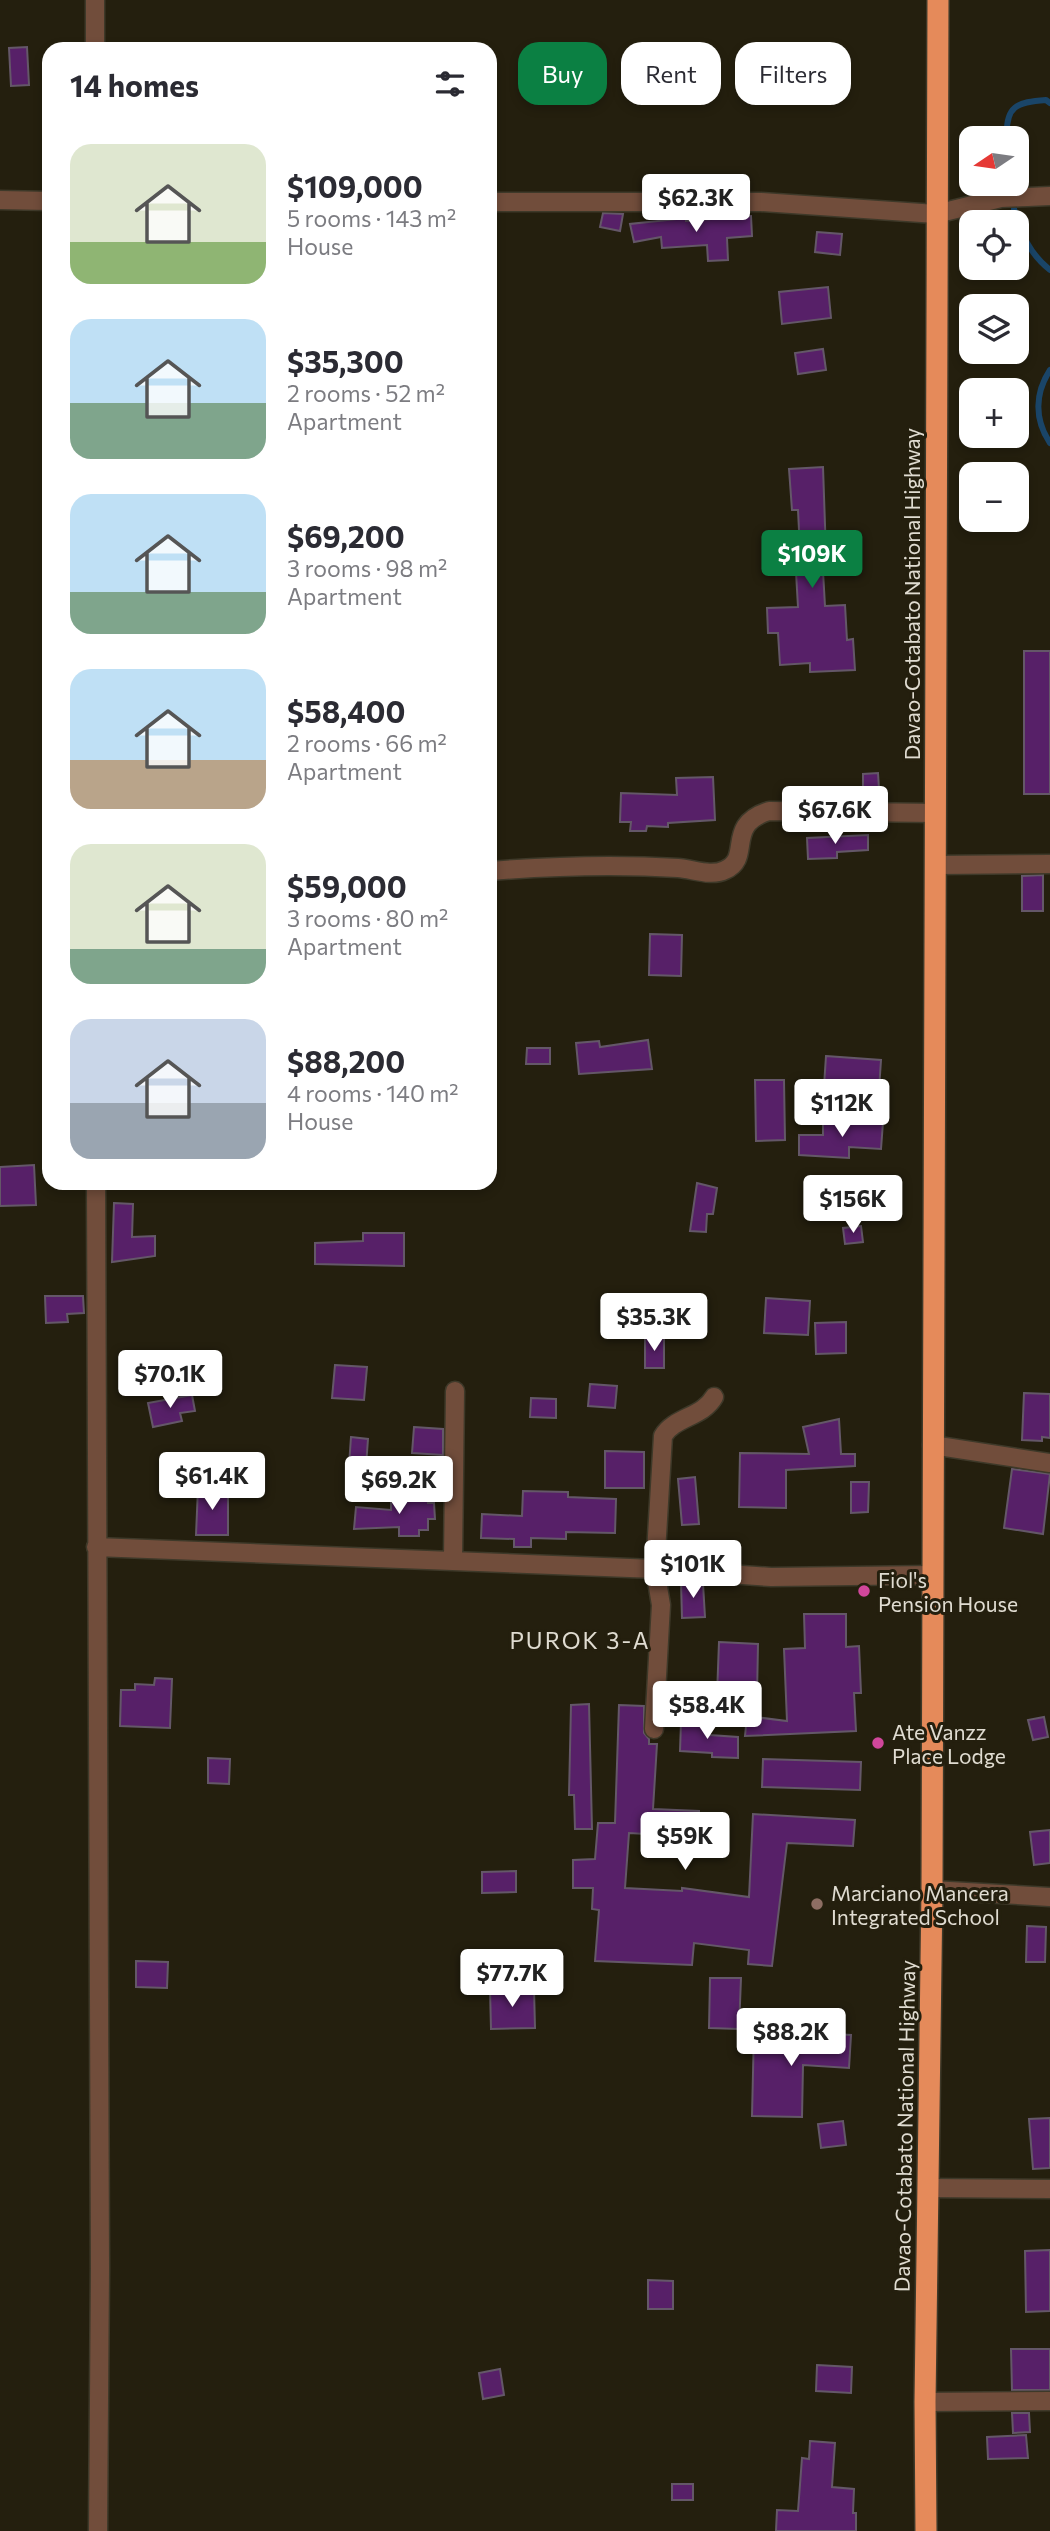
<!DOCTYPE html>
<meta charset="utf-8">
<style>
body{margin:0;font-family:Commissioner,sans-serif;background:#f2f2f3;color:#2b2b33;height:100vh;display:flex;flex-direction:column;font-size:26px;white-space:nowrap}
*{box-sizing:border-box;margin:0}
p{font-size:23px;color:#7c7c81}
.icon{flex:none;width:38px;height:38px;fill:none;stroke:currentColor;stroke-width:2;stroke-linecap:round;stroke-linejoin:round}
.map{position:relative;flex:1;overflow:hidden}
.details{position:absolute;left:42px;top:42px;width:455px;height:1148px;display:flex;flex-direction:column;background:#fff;border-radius:21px;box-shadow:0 4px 10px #0003}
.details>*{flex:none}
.banner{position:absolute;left:518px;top:42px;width:427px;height:63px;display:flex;gap:14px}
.needle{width:46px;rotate:257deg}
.buttons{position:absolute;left:959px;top:126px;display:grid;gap:14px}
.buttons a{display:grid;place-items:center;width:70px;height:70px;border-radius:14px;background:#fff;box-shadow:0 4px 10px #0003;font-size:35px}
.price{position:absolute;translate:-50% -60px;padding:0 16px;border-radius:7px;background:#fff;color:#222;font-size:23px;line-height:46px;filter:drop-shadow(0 2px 4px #0008)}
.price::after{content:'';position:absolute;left:50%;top:42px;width:21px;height:16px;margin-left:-10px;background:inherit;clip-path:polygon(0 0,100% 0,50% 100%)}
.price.current{background:#0b8043;color:#fff}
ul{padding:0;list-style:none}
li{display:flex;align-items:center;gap:21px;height:175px;padding:0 28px}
li span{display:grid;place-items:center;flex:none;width:196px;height:140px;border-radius:21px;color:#555}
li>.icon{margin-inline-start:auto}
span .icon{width:84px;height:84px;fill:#fffc;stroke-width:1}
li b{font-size:30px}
h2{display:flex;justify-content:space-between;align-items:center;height:84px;padding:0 28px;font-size:30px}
.pill{padding:0 24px;border-radius:21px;background:#fff;box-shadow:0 4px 10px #0003;font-size:24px;line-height:63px}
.pill.current{background:#0b8043;color:#fff}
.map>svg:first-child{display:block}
</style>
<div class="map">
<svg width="1050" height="2531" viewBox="0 0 1050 2531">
<rect width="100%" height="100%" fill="#241f0e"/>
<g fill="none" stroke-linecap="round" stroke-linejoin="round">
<!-- stream -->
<path stroke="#1a4568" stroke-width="6" d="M1007,138C1005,106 1017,102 1046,100L1050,103
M1014,209C1022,235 1029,253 1050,270
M1050,370C1035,393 1034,419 1050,443"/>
</g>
<!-- building -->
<path fill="#572068" stroke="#645768" stroke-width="2" d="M27,47L29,85L11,86L9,48Z
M603,213L623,214L620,231L600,227Z
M751,216L752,236L727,238L728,260L708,261L707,245L662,248L661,237L634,242L630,224L686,218V221Z
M817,232L842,234L840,255L815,252Z
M828,287L831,318L782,324L779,292Z
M823,349L826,370L798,374L795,353Z
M823,467L826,554H822L825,606L845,605L847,640L853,639L855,670L810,672V663L780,665L778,633H768L767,608L798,607L796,572L801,571L798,510H792L789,469Z
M1024,651H1050V794H1024Z
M878,773L879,789L863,790V774Z
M713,777L715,820L668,823V827L647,826L646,831H630L631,822H620L621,793L677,795L676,778Z
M868,835V850L837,852V858L808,859L807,838Z
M1043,875V911H1022V876Z
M650,934L682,935L681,976L649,975Z
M648,1040L652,1069L579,1074L576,1043L599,1041L600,1047Z
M527,1048H550V1064H526Z
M826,1056L881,1060L879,1090L824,1086Z
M755,1080H784L785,1140L756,1141Z
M823,1120L883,1122L881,1149L849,1147V1158L799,1155V1135H823Z
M34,1165L36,1205L0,1206V1167Z
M697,1183L717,1188L713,1214H707L706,1232L690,1231Z
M114,1203L133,1204L132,1237L155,1236V1256L112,1262Z
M861,1226L863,1242L845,1244L843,1228Z
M363,1233H404V1266L315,1264V1243L363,1241Z
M45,1296H83L84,1313L67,1314L68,1322L46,1323Z
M766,1298L810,1301L808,1335L764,1333Z
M846,1322V1353L816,1354L815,1323Z
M645,1338H664V1368H645Z
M335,1365L367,1367L364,1400L332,1398Z
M590,1384L617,1386L615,1408L588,1406Z
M1024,1393L1050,1394V1438L1042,1437V1441L1022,1440Z
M192,1395L195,1411L180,1413L182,1421L153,1427L148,1403Z
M531,1398L556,1399V1418L530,1417Z
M839,1419L841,1454H855V1466L786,1470V1508L739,1507L740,1453L809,1454L803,1427Z
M414,1427L443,1429V1455L412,1453Z
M351,1437L368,1439L366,1466L349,1465Z
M605,1451L644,1452V1488H605Z
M1012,1469L1050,1474L1043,1534L1004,1528Z
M695,1477L699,1524L682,1525L678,1479Z
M851,1482H869L868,1512L851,1513Z
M198,1488L228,1489V1535H196Z
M523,1491L568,1492V1497L616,1499L615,1533L566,1532V1539L531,1538V1547H514V1539L481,1538L482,1514L522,1516Z
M428,1496V1503H434L435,1519H428V1530H419V1536H399V1527L354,1529L356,1507L391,1510V1502H397V1497Z
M681,1582L703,1584L705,1617L682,1618Z
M804,1614H846V1647L859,1646L861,1693H854L856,1731L745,1736L747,1716L787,1721L784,1649L805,1648Z
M719,1642L758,1644L757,1696L717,1695Z
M155,1678L172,1679L170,1728L120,1726L121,1690H135V1684L154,1685Z
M589,1704L592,1829H575L574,1795H569L571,1705Z
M619,1705L644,1706V1733L649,1739V1744H657L653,1809L699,1811L698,1837L629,1833L625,1888L682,1891V1888L749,1897L753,1814L855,1820L853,1846L787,1843L772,1966L748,1964L749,1950L694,1943L692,1965L595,1961L599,1910L592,1909L593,1888H573V1860L595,1859L598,1823H615Z
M1044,1717L1048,1737L1033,1740L1028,1720Z
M681,1722L710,1723V1735L738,1737V1758L712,1757V1753L680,1751Z
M208,1758L230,1759L229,1784L208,1783Z
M763,1759L861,1762L860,1790L762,1787Z
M1050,1830V1863L1034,1865L1030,1832Z
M516,1871V1892L482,1893V1872Z
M1027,1926L1046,1927L1045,1962H1026Z
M136,1961L168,1962L167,1988L136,1987Z
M710,1978H741L739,2029L709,2028Z
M490,1989H534L535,2028L491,2029Z
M754,2030L851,2035L849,2068L803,2065L802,2117L752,2116Z
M1050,2118V2168L1033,2169L1029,2119Z
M843,2121L846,2145L821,2148L818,2124Z
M1050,2250V2311L1026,2312L1025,2251Z
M648,2280L673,2281V2309H648Z
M1011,2349H1050V2390H1012Z
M817,2365L852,2367L851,2393L816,2391Z
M500,2369L504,2395L483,2399L479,2373Z
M1012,2413H1029L1030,2432L1013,2433Z
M1026,2435L1028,2458L988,2459L987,2437Z
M810,2441L835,2443L832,2487L854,2489L853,2513H856V2531H776L777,2510L798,2511L802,2458L809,2459Z
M672,2484H693V2500H672Z"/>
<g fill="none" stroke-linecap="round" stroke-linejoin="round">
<!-- minor casing -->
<g stroke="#3e3929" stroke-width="21">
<path id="minor" d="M95,49V0
M0,200L49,201
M490,202H761L936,214L1001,198L1050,196
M936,865L1050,864
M490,871C552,866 615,864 678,868C693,869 711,877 725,870C753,858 724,825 769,811L936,813
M96,1183L100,2268L98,2531
M714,1397C703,1417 674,1417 663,1436L655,1569L771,1577L932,1575
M932,1445L1050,1463
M96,1547L655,1569L661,1605L654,1729
M453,1560L455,1391
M932,1890L1050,1897
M928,2188L1050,2189
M925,2402L1050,2401"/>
</g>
<!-- highway casing -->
<g stroke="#3e3929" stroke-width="24">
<path id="highway" d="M926,2531L925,2402L932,1890L938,0"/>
</g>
<!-- minor -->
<use href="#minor" stroke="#714d3b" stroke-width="18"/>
<!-- highway -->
<use href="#highway" stroke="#e58a5a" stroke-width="21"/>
</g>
<!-- markers -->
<g fill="#d1479c" stroke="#241f0e" stroke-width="2.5">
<circle cx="864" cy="1591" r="7"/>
<circle cx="878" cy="1743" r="7"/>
</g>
<circle fill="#8d6e63" stroke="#241f0e" stroke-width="2.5" cx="817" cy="1904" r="7"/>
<g text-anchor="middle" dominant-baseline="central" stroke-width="6" stroke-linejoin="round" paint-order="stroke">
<!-- street labels -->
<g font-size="21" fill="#e0dcd1" stroke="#241f0e">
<text transform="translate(911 594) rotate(-90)">Davao-Cotabato National Highway</text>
<text transform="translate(904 2126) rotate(-89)">Davao-Cotabato National Highway</text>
</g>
<!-- poi labels -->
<g font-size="21" fill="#e0dcd1" stroke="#241f0e" text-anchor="start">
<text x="878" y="1579">Fiol's<tspan x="878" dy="24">Pension House</tspan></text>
<text x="892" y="1731">Ate Vanzz<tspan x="892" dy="24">Place Lodge</tspan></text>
<text x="831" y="1892">Marciano Mancera<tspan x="831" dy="24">Integrated School</tspan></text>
</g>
<!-- neighbourhood labels -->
<g font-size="23" letter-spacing="2" fill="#e0dcd1" stroke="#241f0e">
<text x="580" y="1640">PUROK 3-A</text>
</g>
</g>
</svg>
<div class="buttons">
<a><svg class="needle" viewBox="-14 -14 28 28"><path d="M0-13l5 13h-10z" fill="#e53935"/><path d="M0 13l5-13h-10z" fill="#7c7c81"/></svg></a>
<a><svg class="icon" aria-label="locate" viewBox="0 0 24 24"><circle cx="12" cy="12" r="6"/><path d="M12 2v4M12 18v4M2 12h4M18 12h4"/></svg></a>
<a><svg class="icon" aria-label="layers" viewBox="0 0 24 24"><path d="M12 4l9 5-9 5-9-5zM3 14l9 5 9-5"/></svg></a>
<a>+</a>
<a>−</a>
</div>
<b class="price" style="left:696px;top:234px">$62.3K</b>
<b class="price current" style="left:812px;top:590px">$109K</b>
<b class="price" style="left:835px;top:846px">$67.6K</b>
<b class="price" style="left:842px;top:1139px">$112K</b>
<b class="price" style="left:853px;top:1235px">$156K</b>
<b class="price" style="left:654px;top:1353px">$35.3K</b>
<b class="price" style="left:170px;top:1410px">$70.1K</b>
<b class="price" style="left:212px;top:1512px">$61.4K</b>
<b class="price" style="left:399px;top:1516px">$69.2K</b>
<b class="price" style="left:693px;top:1600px">$101K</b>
<b class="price" style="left:707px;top:1741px">$58.4K</b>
<b class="price" style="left:685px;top:1872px">$59K</b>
<b class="price" style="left:512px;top:2009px">$77.7K</b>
<b class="price" style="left:791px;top:2068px">$88.2K</b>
<div class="banner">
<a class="pill current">Buy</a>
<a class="pill">Rent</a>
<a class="pill">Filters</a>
</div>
<section class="details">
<h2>14 homes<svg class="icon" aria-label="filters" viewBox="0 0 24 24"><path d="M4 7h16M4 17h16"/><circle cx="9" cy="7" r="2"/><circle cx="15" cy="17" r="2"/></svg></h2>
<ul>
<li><span style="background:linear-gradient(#dfe7d0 70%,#8fb573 0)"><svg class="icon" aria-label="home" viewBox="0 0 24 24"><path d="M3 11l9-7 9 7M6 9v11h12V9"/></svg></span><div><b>$109,000</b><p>5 rooms · 143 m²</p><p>House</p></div></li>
<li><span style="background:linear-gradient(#bfe0f5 60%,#7fa58c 0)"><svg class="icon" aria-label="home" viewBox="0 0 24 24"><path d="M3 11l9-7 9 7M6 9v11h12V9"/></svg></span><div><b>$35,300</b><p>2 rooms · 52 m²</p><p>Apartment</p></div></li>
<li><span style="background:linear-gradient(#bfe0f5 70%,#7fa58c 0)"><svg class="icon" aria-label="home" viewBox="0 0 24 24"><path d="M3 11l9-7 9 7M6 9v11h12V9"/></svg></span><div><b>$69,200</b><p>3 rooms · 98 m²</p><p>Apartment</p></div></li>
<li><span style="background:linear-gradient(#bfe0f5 65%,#b9a48a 0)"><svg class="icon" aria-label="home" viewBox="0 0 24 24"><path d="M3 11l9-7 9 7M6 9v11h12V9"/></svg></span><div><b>$58,400</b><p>2 rooms · 66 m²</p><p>Apartment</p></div></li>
<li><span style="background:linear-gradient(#dfe7d0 75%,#7fa58c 0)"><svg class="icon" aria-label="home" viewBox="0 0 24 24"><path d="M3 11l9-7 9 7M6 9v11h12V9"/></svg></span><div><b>$59,000</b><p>3 rooms · 80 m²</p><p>Apartment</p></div></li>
<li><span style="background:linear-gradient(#c9d6e8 60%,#9aa5b1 0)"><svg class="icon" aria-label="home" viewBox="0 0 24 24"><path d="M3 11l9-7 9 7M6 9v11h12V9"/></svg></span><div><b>$88,200</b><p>4 rooms · 140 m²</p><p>House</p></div></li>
</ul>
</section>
</div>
